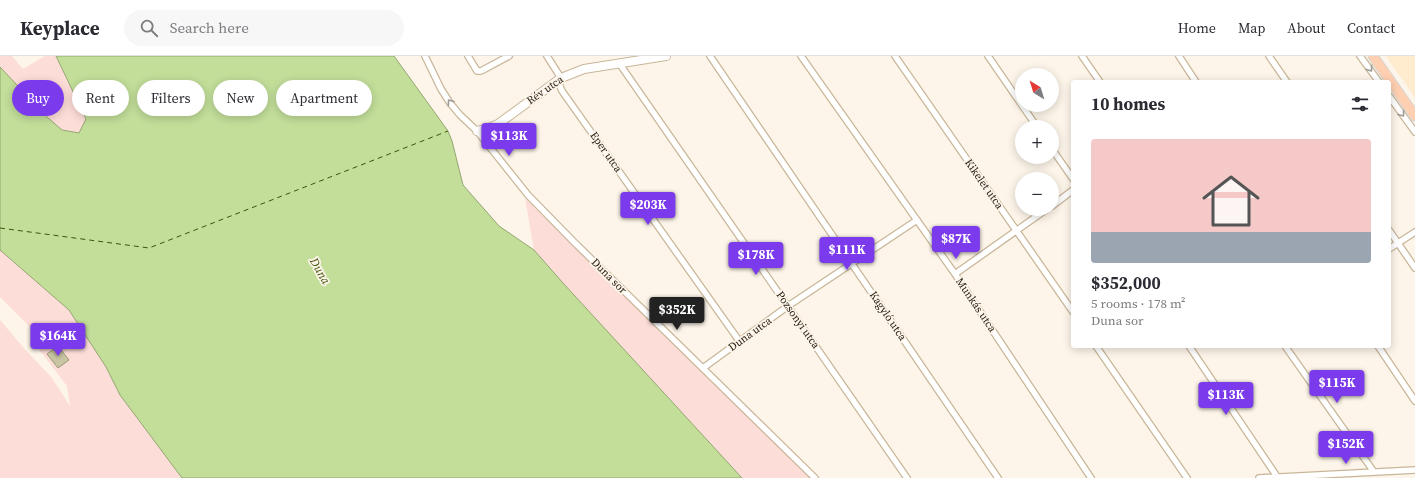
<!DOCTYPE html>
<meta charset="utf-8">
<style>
body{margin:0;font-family:"Source Serif 4",serif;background:#f7f7f7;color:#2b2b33;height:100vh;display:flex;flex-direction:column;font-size:15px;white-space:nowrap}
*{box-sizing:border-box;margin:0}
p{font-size:13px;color:#7c7c81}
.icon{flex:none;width:22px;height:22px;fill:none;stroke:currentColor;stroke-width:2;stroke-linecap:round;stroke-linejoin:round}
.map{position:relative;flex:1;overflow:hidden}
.details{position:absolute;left:1071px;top:24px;width:320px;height:268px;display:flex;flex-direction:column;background:#fff;border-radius:4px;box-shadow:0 2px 10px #0003}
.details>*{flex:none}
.hud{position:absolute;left:12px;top:24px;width:380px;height:36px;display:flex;gap:8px}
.needle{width:26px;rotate:322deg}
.buttons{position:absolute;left:1015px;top:12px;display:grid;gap:8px}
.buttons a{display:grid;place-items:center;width:44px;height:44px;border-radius:50%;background:#fff;box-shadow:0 2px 10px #0003;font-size:20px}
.price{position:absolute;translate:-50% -34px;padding:0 9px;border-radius:4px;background:#7c3aed;color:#fff;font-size:13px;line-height:26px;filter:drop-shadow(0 1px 2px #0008)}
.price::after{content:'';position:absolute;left:50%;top:24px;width:12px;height:9px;margin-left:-6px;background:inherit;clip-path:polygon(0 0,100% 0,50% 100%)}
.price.active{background:#222;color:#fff}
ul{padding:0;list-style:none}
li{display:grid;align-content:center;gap:8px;height:212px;padding:0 20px}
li+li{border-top:1px solid #e1e1e2}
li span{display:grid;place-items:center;height:124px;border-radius:4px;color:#555}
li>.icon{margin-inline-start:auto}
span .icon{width:72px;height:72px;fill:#fffc;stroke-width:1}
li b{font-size:17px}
h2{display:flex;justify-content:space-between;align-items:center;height:48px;padding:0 20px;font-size:17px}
.chip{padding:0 14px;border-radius:18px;background:#fff;box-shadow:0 2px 10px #0003;font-size:14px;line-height:36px}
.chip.active{background:#7c3aed;color:#fff}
header{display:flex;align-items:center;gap:24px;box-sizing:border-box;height:56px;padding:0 20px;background:#fff;border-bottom:1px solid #e1e1e2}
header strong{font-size:19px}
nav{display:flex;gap:22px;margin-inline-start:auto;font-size:14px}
.search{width:280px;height:36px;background:#f7f7f7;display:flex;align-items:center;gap:10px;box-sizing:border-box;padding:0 14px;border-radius:22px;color:#7c7c81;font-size:15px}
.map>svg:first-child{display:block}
</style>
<header>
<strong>Keyplace</strong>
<div class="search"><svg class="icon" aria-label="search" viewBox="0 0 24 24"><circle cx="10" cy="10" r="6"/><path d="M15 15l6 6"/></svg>Search here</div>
<nav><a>Home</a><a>Map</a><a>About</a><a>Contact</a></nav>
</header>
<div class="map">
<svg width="1415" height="422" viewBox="0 0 1415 422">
<rect width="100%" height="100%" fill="#fdf5e9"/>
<!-- built -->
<path fill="#ffebce" d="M1386,0H1415V42L1411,36Z"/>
<!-- green -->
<path fill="#fdddd7" d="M0,0H12L23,13L45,0H56L86,64L79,77L62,74L47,61L0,11Z
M525,142L819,422H742L563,227L534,194Z
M0,194L69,254L106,311L120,339L182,422H0V264L22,290L52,322L70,350L67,330L38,292L43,284L0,241Z"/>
<!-- water -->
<path fill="#c2de99" stroke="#94a572" d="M56,0H394L448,75L452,85L463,129L499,170L534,194L563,227L742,422H182L120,339L106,311L69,254L0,194V11L47,61L62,74L79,77L86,63Z"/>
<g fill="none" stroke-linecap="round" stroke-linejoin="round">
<!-- ferry -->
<path stroke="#3d5508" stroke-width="1" stroke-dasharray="5 4" stroke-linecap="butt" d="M0,172L149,192L448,75"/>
</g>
<!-- building -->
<path fill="#c8c5a3" stroke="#9c9878" d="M58,290L69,304L58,312L47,298Z"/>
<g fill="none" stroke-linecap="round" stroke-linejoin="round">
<!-- street casing -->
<g stroke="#c9b699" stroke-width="8">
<path id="street" d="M425,0L441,33L450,47L460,59L477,75L528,139L574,186L815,422
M468,0L477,15H481L509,0
M547,0L561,22L559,28L562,35L740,286
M710,0L998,422
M801,0L955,218L1091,422
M895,0L1073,256
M988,0L1037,71
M1082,0L1100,26
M1179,0L1196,26
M1269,0L1287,26
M1360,0L1379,26
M619,7L907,422
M1389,40L1415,76
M1052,93L1073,123
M1052,150L1073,134
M1389,174L1415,212
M1389,193L1415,176
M955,218L1047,153
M1096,290L1187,422
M1189,290L1278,422
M1285,290L1374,416
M1378,290L1415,345
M703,312L788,250L917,164
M1259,422L1415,414"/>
</g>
<!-- secondary casing -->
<g stroke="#c9b699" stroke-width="10">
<path id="secondary" d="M477,75L489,72L498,68L561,22L584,13L666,0"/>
</g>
<!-- primary casing -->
<g stroke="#d8d7d5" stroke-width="11">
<path id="primary" d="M1373,0L1415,60"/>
</g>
<!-- street -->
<use href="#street" stroke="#fff" stroke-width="5.5"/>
<!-- secondary -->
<use href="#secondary" stroke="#fff" stroke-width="8"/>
<!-- primary -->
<use href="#primary" stroke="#fecfb0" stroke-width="9"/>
</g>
<!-- one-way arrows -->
<defs><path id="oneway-chevron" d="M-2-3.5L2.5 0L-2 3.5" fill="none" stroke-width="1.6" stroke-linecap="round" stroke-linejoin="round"/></defs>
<g stroke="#9e9b96">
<use href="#oneway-chevron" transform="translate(1370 13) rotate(54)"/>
<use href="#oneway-chevron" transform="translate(450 46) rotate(-126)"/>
<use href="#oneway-chevron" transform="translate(1402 58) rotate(54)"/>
</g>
<g text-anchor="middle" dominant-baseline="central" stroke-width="3.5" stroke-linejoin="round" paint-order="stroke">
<!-- street labels -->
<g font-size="11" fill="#282116" stroke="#fdf5e9">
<text transform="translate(545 34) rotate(-35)">Rév utca</text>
<text transform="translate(606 96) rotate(55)">Eper utca</text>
<text transform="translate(984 128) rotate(55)">Kikelet utca</text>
<text transform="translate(609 220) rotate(45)">Duna sor</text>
<text transform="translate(976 249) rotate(56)">Munkás utca</text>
<text transform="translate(888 260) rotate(56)">Kagyló utca</text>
<text transform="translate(798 264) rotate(55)">Pozsonyi utca</text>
<text transform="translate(750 278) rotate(-36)">Duna utca</text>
</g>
<!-- water labels -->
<g font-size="12" font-style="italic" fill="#3d5508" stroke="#fdf5e9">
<text transform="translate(320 215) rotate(60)">Duna</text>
</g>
</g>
</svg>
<div class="buttons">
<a><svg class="needle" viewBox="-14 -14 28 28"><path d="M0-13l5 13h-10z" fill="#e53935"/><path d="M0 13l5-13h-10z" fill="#7c7c81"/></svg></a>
<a>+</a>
<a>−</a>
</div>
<b class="price" style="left:509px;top:101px">$113K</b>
<b class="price" style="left:648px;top:170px">$203K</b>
<b class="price" style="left:956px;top:204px">$87K</b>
<b class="price" style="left:847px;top:215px">$111K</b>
<b class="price" style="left:756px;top:220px">$178K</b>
<b class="price active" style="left:677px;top:275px">$352K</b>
<b class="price" style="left:58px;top:301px">$164K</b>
<b class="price" style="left:1337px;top:348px">$115K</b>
<b class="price" style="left:1226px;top:360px">$113K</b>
<b class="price" style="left:1346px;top:409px">$152K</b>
<div class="hud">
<a class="chip active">Buy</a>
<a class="chip">Rent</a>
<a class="chip">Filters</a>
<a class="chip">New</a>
<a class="chip">Apartment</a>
</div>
<section class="details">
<h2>10 homes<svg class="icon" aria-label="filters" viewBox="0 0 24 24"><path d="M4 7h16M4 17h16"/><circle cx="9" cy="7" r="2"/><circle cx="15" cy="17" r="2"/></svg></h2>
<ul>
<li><span style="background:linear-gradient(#f6c9c9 75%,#9aa5b1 0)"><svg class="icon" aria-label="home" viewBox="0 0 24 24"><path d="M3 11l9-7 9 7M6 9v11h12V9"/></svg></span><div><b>$352,000</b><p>5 rooms · 178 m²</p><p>Duna sor</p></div></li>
</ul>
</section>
</div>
